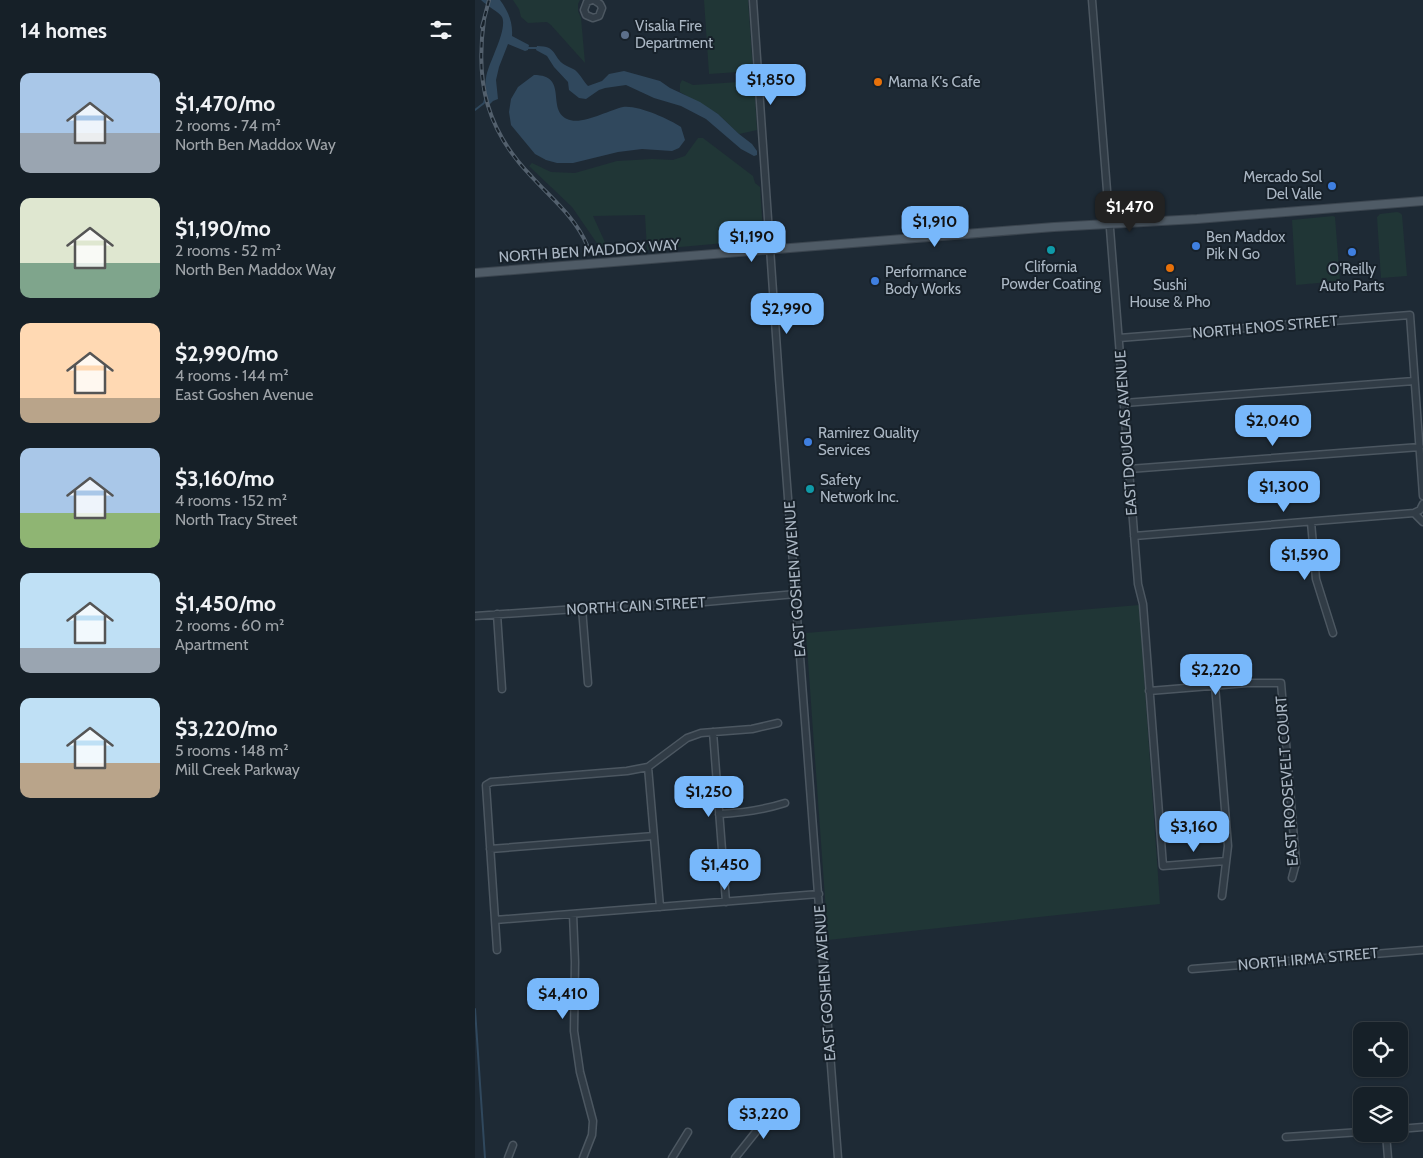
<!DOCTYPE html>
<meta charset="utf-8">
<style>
body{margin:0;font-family:Cabin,sans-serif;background:#1f2830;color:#f1f3f6;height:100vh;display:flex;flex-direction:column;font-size:19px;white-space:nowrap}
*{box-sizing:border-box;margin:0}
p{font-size:16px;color:#9ea3a8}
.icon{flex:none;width:28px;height:28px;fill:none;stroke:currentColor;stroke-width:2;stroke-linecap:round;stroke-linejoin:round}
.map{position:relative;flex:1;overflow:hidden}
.panel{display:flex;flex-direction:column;background:#162028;width:475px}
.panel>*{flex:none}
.fabs{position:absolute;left:878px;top:1022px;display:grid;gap:10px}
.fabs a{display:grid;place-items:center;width:55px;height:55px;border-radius:10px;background:#162028;box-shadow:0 1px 4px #0004,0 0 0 1px #353e45;font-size:25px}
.price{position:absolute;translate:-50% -42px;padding:0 11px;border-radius:10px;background:#78b8fb;color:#111;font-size:16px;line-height:32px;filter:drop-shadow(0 1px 2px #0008)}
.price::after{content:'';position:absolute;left:50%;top:30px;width:15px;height:11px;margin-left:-8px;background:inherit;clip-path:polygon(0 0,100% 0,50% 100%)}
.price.on{background:#222;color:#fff}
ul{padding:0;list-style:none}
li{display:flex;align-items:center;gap:15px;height:125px;padding:0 20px}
li span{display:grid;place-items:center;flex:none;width:140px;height:100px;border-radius:10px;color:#555}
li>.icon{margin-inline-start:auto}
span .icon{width:60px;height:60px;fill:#fffc;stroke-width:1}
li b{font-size:21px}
h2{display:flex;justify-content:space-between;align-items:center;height:60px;padding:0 20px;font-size:21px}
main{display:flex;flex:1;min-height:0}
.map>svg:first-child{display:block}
</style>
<main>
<section class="panel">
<h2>14 homes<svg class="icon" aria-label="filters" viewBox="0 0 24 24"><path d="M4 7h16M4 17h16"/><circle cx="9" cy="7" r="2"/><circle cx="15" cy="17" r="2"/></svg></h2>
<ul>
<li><span style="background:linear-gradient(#a9c7e8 60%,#9aa5b1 0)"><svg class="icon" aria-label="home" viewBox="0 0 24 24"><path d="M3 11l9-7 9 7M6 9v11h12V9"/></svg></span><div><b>$1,470/mo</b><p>2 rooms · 74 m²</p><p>North Ben Maddox Way</p></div></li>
<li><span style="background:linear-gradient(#dfe7d0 65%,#7fa58c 0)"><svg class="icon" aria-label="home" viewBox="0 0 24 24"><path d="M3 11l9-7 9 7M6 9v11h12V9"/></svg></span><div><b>$1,190/mo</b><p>2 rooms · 52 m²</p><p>North Ben Maddox Way</p></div></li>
<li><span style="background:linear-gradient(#ffd9b3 75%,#b9a48a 0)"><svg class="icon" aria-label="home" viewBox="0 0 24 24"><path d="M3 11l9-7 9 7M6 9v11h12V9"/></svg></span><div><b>$2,990/mo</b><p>4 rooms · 144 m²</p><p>East Goshen Avenue</p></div></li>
<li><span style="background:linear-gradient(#a9c7e8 65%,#8fb573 0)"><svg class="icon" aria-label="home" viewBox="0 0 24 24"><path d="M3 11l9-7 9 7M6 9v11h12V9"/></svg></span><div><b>$3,160/mo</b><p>4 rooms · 152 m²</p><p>North Tracy Street</p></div></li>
<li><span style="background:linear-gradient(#bfe0f5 75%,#9aa5b1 0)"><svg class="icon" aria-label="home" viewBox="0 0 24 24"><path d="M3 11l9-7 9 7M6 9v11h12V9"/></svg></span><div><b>$1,450/mo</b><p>2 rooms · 60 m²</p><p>Apartment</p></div></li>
<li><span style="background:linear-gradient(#bfe0f5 65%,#b9a48a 0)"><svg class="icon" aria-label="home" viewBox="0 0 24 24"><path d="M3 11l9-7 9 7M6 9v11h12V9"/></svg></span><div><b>$3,220/mo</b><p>5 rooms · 148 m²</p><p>Mill Creek Parkway</p></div></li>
</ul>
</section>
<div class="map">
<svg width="948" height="1158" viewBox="0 0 948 1158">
<rect width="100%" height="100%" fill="#1e2a35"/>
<!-- green -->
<path fill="#203636" d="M38,0H105L103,4V11L106,18L110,63L76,25L72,22L53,23L46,17L44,9Z
M229,0H273L278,71L234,74Z
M207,80L218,85L279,81L282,130L264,134L243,114L205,92V84Z
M223,138H228L278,176L280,183L285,187L288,232L283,240L172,250L170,215L118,216L134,251L128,252L97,207L54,166L57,163L76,172L100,173L142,161L177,159L198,160L210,156Z
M922,212L925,213L927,215L932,276L906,278L902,217L905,214Z
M858,216L860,217L865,281L821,285L817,220Z
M664,605L685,904L353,940L331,633Z"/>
<!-- water -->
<path fill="#30485d" d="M6,0H25C33,11 38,22 37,36L54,45L53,50L50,51L33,44L24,67L21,80L23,99L18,101L14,105C12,95 9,87 11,78C13,63 33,30 27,17C24,12 12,6 6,0Z
M62,46C83,46 77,57 90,65C93,67 97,68 100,70C106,75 108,81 113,86L127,81L134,74L149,71L185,81L195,88L225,102L243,114L264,134L277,144L282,151V155L279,156L266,149L231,119L206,106L179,98L151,85L130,88L124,90L111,99L104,98L94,90L93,82L79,67L72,56L61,50Z
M59,75C94,75 71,109 92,119C106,126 134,110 148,107C163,105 194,119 206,127L210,140L204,148L197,151L167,149L143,152L98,163H82L71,160L60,154L36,125L34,112L36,99L43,87Z"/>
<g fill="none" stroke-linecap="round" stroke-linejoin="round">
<!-- stream -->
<path stroke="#30485d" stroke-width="2" d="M53,48H64
M0,110L9,103L12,92
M0,1009L10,1158"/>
<!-- minor casing -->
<g stroke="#4c5761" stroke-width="9">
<path id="minor" d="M117,0L112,2L109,10L111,15L118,18L124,16L127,8L125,4L119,0
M278,0L304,379L363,1158
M617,0L663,584L668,604L688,866L751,861
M644,338L935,315L948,496
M649,403L939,381
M654,469L945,447
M939,513L945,510L948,504
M836,522L841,579L858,633
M659,536L939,513L948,522
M107,608L113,683
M22,614L27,689
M0,616L159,605L185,606L321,594
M740,685L753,846L747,896
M674,691L772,683H806L821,863L817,878
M238,732L251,902
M244,814C267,813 288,810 310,803
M15,849L179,836
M185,907L173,767L212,738L226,733L277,729L303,723
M98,914L100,962L99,1031L105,1072L118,1121L117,1135L108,1158
M20,920L11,785L16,782L152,771L173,767
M22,950L20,920L344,894
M717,969L948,950
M924,1129L948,1127
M911,1134L913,1158
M811,1137L886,1132
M33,1158L38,1145
M197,1158L213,1132
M260,1158L299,1109"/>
</g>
<!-- major casing -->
<g stroke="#3b454f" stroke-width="10">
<path id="major" d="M0,273L579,227L722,219L948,201"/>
</g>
<!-- minor -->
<use href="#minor" stroke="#313c46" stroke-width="6"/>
<!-- major -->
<use href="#major" stroke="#4f5b66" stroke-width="8"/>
<!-- rail casing -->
<g stroke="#53606d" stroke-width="4">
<path id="rail" d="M9,20C0,83 12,131 57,177C77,199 100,217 112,245
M7,27L14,0"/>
</g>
<!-- rail -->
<use href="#rail" stroke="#17212a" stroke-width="2" stroke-dasharray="5.5" stroke-linecap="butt"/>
</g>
<!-- markers -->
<circle fill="#5c6f8a" stroke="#17212a" stroke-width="2" cx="150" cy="35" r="5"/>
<g fill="#e8710a" stroke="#17212a" stroke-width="2">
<circle cx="403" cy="82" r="5"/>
<circle cx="695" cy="268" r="5"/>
</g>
<g fill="#3f7fe0" stroke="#17212a" stroke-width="2">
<circle cx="857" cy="186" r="5"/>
<circle cx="721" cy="246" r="5"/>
<circle cx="877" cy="252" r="5"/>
<circle cx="400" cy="281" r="5"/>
<circle cx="333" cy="442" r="5"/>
</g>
<g fill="#0f9aa8" stroke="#17212a" stroke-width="2">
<circle cx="576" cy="250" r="5"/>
<circle cx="335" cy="489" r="5"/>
</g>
<g text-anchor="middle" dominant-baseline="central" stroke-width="4" stroke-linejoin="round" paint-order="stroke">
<!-- poi labels -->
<g font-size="15" fill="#abb7c4" stroke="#17212a" text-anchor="start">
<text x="160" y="26">Visalia Fire<tspan x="160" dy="17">Department</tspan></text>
<text x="413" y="82">Mama K's Cafe</text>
<text x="847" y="177" text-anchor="end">Mercado Sol<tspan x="847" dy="17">Del Valle</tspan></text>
<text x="731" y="237">Ben Maddox<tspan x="731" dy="17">Pik N Go</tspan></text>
<text x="576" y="267" text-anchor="middle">Clifornia<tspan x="576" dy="17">Powder Coating</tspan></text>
<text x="877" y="269" text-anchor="middle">O'Reilly<tspan x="877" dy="17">Auto Parts</tspan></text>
<text x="410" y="272">Performance<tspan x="410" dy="17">Body Works</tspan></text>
<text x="695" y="285" text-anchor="middle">Sushi<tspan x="695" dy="17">House &amp; Pho</tspan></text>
<text x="343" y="433">Ramirez Quality<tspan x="343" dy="17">Services</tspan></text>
<text x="345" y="480">Safety<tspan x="345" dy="17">Network Inc.</tspan></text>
</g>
<!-- street labels -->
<g font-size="15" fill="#abb7c4" stroke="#17212a">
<text transform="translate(114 251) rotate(-4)">NORTH BEN MADDOX WAY</text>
<text transform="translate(790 327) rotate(-5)">NORTH ENOS STREET</text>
<text transform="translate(651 433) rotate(-94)">EAST DOUGLAS AVENUE</text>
<text transform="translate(320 579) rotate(-94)">EAST GOSHEN AVENUE</text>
<text transform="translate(161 606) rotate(-3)">NORTH CAIN STREET</text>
<text transform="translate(812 781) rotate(-94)">EAST ROOSEVELT COURT</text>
<text transform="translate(833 959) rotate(-5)">NORTH IRMA STREET</text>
<text transform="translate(350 983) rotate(-94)">EAST GOSHEN AVENUE</text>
</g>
</g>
</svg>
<div class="fabs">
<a><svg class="icon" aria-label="locate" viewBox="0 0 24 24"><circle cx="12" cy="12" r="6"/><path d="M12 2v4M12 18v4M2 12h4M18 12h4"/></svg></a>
<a><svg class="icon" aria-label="layers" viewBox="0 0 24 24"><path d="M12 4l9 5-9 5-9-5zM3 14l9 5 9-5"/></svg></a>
</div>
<b class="price" style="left:296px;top:106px">$1,850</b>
<b class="price on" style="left:655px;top:233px">$1,470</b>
<b class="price" style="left:460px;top:248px">$1,910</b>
<b class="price" style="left:277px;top:263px">$1,190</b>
<b class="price" style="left:312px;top:335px">$2,990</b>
<b class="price" style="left:798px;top:447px">$2,040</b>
<b class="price" style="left:809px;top:513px">$1,300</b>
<b class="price" style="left:830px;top:581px">$1,590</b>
<b class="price" style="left:741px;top:696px">$2,220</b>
<b class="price" style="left:234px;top:818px">$1,250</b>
<b class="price" style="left:719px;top:853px">$3,160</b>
<b class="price" style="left:250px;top:891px">$1,450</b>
<b class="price" style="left:88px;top:1020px">$4,410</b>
<b class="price" style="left:289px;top:1140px">$3,220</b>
</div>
</main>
